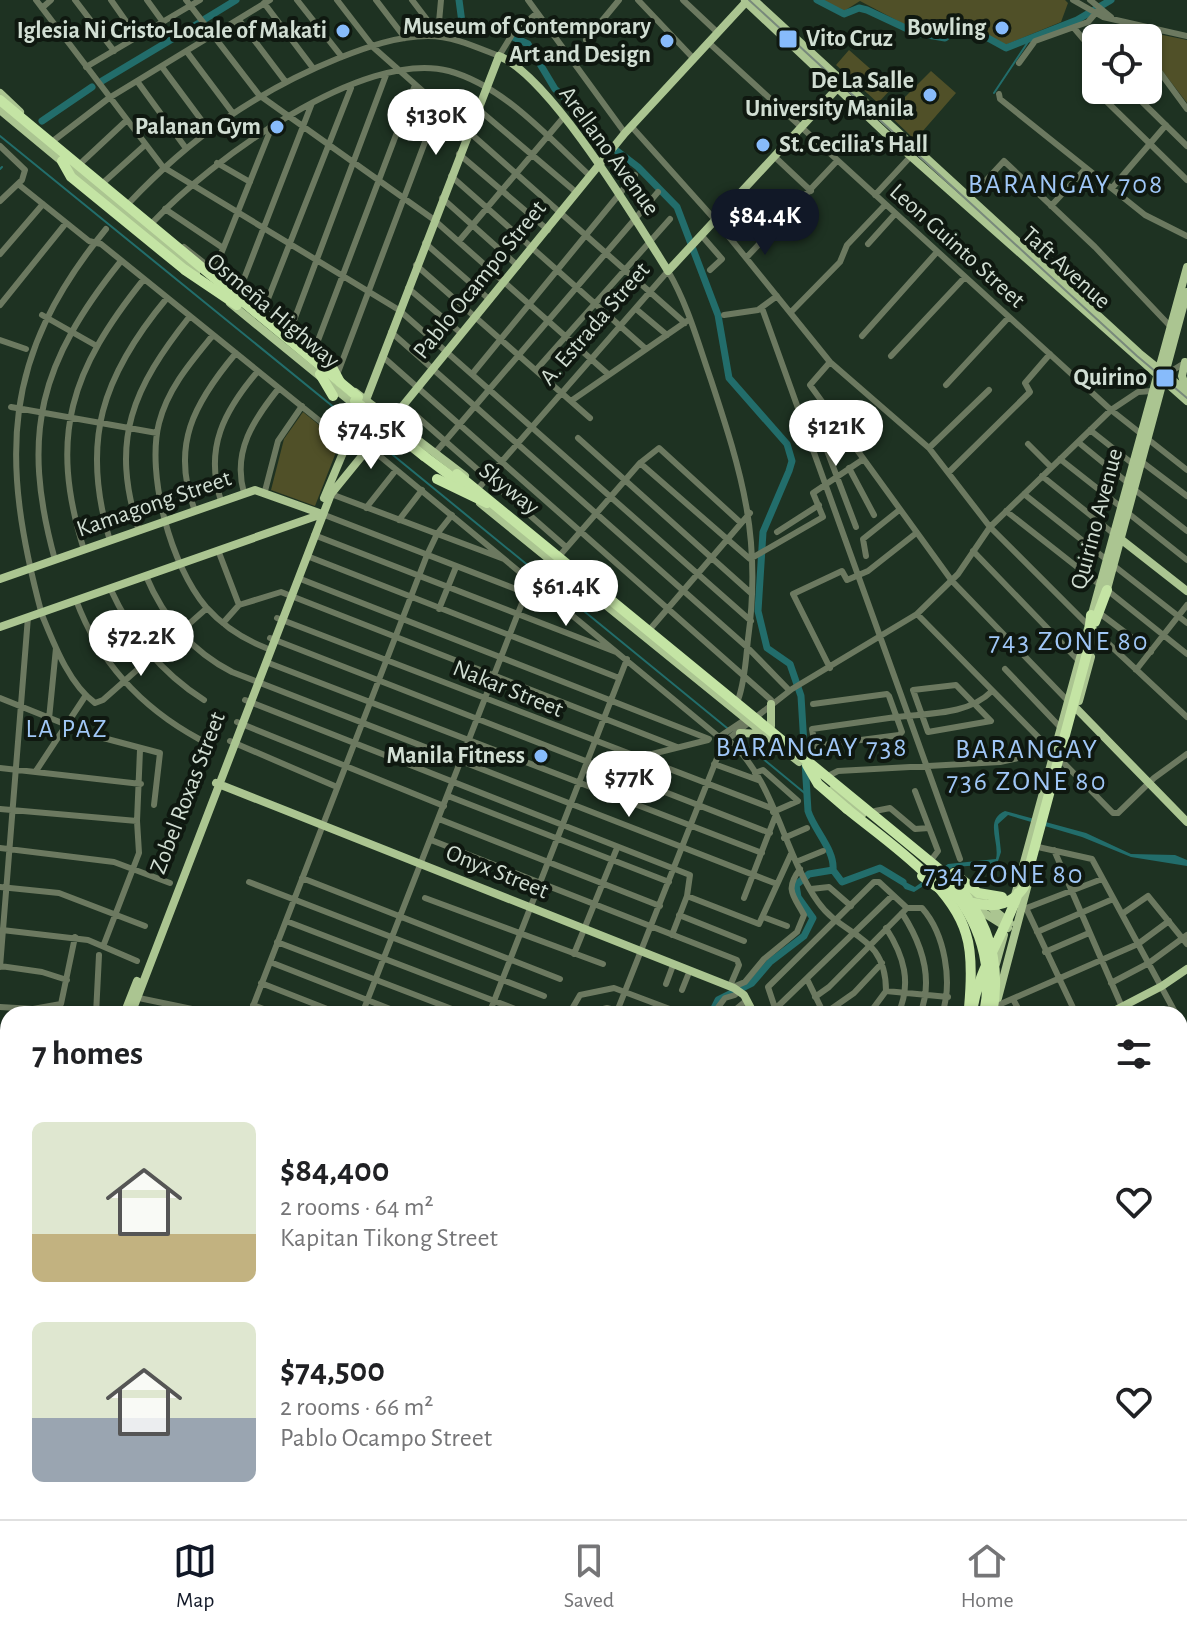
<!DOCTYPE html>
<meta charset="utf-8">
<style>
body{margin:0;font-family:"Alegreya Sans",sans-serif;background:#f6f6f6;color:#202124;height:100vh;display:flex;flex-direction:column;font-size:30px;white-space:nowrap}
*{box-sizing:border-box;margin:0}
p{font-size:26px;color:#757577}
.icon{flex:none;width:44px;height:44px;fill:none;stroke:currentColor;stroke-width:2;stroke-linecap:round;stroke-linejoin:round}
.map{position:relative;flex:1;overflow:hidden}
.drawer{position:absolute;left:0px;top:1006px;width:1188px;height:514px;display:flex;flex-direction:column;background:#fff;border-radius:24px 24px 0 0;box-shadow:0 2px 6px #0004}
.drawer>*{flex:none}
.tools{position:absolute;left:1082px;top:24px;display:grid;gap:16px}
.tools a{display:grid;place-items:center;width:80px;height:80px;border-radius:12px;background:#fff;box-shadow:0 2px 6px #0004;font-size:40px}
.price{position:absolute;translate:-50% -68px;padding:0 18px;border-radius:28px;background:#fff;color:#222;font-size:26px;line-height:52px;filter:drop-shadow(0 2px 4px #0008)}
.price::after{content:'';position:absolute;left:50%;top:48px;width:24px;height:18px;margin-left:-12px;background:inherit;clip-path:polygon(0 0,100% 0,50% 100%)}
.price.on{background:#111827;color:#fff}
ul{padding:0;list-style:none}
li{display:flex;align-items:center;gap:24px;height:200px;padding:0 32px}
li span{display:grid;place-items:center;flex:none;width:224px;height:160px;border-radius:12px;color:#555}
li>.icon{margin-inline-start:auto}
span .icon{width:96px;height:96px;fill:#fffc;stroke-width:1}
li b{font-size:34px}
h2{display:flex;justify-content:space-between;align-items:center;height:96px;padding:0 32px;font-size:34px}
.tab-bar{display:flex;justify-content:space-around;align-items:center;height:112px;border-top:2px solid #e0e0e0;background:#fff;font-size:22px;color:#757577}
.tab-bar a{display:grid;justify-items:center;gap:4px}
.tab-bar .on{color:#111827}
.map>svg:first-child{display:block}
</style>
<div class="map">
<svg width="1187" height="1519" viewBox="0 0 1187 1519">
<rect width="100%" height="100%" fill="#1e3222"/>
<!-- green -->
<path fill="#505028" d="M822,0H1065L1068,3L1061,22L1005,45C975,33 974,9 945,37L915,30L860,1L844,11Z
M1129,28L1187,40V103L1148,52V38H1137Z
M849,50L892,88L878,103L836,65Z
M931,71L956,93L915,140L888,114Z
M303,412L340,442L315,506L271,490L284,439Z"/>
<!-- water -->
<path fill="#226d6b" d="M1005,811L1086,833L1131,854L1175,855L1187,860V866L1131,857L1082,837L1008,815L998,824L1001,852L997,864L953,867L914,892L905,889L896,877L915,887L948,864L996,859C1000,842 984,820 1005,811Z"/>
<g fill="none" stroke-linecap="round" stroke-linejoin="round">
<!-- stream -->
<path stroke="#226d6b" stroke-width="2" d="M994,93L1030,39
M0,136L352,422
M0,169L2,167
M377,442L727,728
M739,739L807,795"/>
<!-- river -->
<path stroke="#226d6b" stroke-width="7" d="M459,0L463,30L469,34L494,28L528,44L555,89L567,100L583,125L638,167L677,207L718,315L729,378L787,444L792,461L789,471L763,532L758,611L767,648L790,664L801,696L808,811C814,830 835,850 833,870
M817,0L844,14L859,8L867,10L916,33L945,38L961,25L966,26L1006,48L1077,20L1111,0
M205,19L236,0
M102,81L199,23
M42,121L92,87
M833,870L842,882L880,868L903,882
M711,1014L718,1000L752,983L770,962L804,936L813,918L798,897L796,885L809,874L833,870
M0,1204L8,1201
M635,1512L637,1519
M1129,1512L1136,1519
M0,1518L8,1510"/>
<!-- major-tunnel -->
<path stroke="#394c3d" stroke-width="8" stroke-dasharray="8 4" stroke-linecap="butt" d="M932,874L942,882"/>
<!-- minor -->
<path stroke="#6c7960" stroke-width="6" d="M36,0L163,167L399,310L751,621
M75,0L114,51
M111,0L137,37
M147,0L163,22
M186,0L259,95L433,219L608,374
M297,0L342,57
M337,0L374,48L685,323
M376,0L405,38
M412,0L438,34
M528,0L625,133
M638,0L693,58
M683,0L717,32
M1073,0L1103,17L1187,36
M1090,0L1111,17
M264,3L313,68
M42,8L51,0
M239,20L285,81
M1119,22L1133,38
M1074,28L1096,54
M438,33L441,0
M586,40L619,0
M708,42L1111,410L1187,470
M187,52L232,112
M1148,56L1187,109
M1019,63L1035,41L1088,22L1100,8
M86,67L200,0
M162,67L208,129
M137,81L185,147
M1130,90L1187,146
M999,94L1000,99L1145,215L1187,236
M1100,95L1187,180
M478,109L577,193
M631,126L717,222L830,362L929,448L990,527L1089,626
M53,141L109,98L270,0
M0,146L25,170L22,180L0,201
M459,154L548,230
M776,158L811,191
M81,163L127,120
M217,163L250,182
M451,176L646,349
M104,182L145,145
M18,184L89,241L101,244L347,443
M1112,188L1166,125
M875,195L911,156
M442,198L518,266
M967,201L1004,161L1095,247L1170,326
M129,203C190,138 257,91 339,58C367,47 397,36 428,36C453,36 476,47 499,56L513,33L537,13
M1051,206L1086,168
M165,209L223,248
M153,222C209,162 363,48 449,71C504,86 549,138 590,176
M106,229C1,357 0,458 42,615C54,644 69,684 95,703L103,700L207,608
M702,236L722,259L710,270
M459,241L563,118
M425,243L490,300
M868,244L895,214
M184,247L286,328
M0,254L43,204
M746,258L837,161
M416,265L590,418
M215,269L273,124
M408,288L462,334
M240,289L312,103
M0,305L66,223
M762,308L960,859
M264,309L351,88
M636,309L667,335
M791,312L840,262L847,245L885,205
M42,315L95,345
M724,315L758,310L777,296
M290,331L386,75
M391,332L747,647L788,689
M213,335C191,362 168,388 159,423C146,475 171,566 206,607C223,626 243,639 266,648
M862,336L937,252
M0,340L26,349
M314,351L415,85
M382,356L771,700
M891,356L965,277
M830,362L810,385L952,581L1067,700
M536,370L670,219
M473,373L635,175
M337,375L439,105
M1165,375L1186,362
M946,385L1009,317
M571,401L687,321
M404,405L566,547
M11,407L157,433
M815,419L856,527
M1090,430L1133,464
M578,438L752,594
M1078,442L1128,483
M1028,444L1051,467
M370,448L719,737
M929,448L989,390
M435,453L658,192
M1060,459L1121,507
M1142,462L1187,496
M640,463L750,559L823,517L813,493L862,460
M849,468L874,515
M949,472L1030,392L1025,383L1050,354
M1042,476L1114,534
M477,490L668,271C688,305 698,343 711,380C742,474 762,538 748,639C746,658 745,681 738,700
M1135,490L1187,531
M265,491L278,441L302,406
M244,493C232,451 254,419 279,388
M331,494L504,559
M1024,494L1107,560
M221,501C204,448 224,411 258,371
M366,508L396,470
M195,511C170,446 194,403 236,353
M1006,511L1100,585
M1128,513L1187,560
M322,514L526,593
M399,520L422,490
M139,531C109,439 133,388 190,316
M777,532L819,505
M314,535L616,652
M110,541C80,441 102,376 167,298
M84,550C48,435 71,370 144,279
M218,550L239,605
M973,551L1078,660
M561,554L640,463L659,448L741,523
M307,556L619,678
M866,556L863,539L898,511
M55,560C20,433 40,362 121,261
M1113,565L1187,623
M146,576C164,619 191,651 232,672L777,884
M298,578L709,739
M110,588C132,636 160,672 204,700
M1107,590L1187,654
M76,600C99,662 142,708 199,739
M439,609L456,567
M917,614L1113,813H1118L1154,778L1187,754
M1102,615L1151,652
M277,618L771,808
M223,623L239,605L281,592L677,747
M651,628L750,513
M1097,633L1187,717
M270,638L770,833
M266,662L762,853
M830,668L793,594L842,571L847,580L868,571L915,534
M1005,669L1060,727
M1136,670L1187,605
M956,685L991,721L928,732L913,690Z
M0,698L92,735L160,753L154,805
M245,700L690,875L687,896L672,935
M813,704L887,694L889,696L902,732L899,735L815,746L812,729L896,717C930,713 968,715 992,691
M49,719L56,648
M237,722L444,806
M719,737L749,717
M728,740C775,779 783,853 818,902C843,938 886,933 886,991L869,1014
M230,741L337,787
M714,764L758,780
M0,768L141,784
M36,771L86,695
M584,771L708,740
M755,773L763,770L798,801L773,812
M830,775L838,771L1000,762L1051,751
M915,791L938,851L932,859
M448,796L669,882
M0,809L137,821
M875,811L890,808L915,829L929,828
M439,819L660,906
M784,838L807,828
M431,840L737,960L739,965L730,986
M1038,847L1092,859L1176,1014
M0,848L114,862L170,883
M1054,850L1125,1014
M796,862L823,851
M302,878L560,979
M249,882L544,996
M0,887L59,893L145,926
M811,889L829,887L851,906
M687,896L759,924L791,854
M425,898L603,964
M744,898L775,817
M1024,909L1102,879
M1027,910L1076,1014
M902,913C922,944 934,979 920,1014
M1122,914L1148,896L1187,944
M679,915L744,941
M763,917L787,926
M286,921L528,1014
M886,928C904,956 912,983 898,1014
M2,930L88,940L137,961
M1037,932L1113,899
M277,942L465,1014
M104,944L139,853L137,821L140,750
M1045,952L1089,933
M574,954L617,848
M270,962L403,1014
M0,966L42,972L67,980
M0,967L28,617
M807,979L824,1014
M261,983L340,1014
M1111,983L1149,963L1187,935
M666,984L672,968
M733,987L745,982L764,959L797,932L804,915C794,896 784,890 800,869
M682,990L688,975
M886,991L948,997
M134,997L216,1014
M815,997L829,987L907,908H922C945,934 953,982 942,1014
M1014,1001L1021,1014
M253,1005L277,1014
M996,1006L1138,944L1169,921
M0,1007L33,1009L61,1004L75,937
M96,1014L99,955
M250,1014L427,555L437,534L452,515
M362,1014L531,580
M489,1014L627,659
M569,1014L580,995L614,988L683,1014
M586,1014L607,1008L628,1014
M616,1014L723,743L792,689L917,614L958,574L990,527L1111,410L1138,392L1152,391
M713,1014L725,998L735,995
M730,1014L747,1000
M770,1014L893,895
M777,1014L768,987L874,882H879L907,908
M824,1014L854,993L882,963
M1180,1021L1187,1033
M0,1046L8,1045
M1180,1075L1187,1072
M1180,1120L1187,1133
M0,1138L8,1112
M1180,1180L1187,1176
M0,1264L8,1267
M0,1331L8,1310
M1180,1337L1187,1351
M0,1394L8,1397
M0,1483L8,1486
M1180,1486L1187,1497
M38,1512L44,1519
M182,1512L187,1519
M629,1512L631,1519
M663,1512L667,1519
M973,1512L989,1519
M1033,1512L1044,1519
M1117,1512L1124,1519
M20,1519L29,1512
M61,1519L70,1512
M113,1519L121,1512
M156,1519L165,1512
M206,1519L215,1512
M1013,1519L1018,1512
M1058,1519L1063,1512
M1076,1519L1081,1512
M1093,1519L1098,1512"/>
<!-- major -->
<path stroke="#abc591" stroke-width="8" d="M754,0L1139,353L1187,392
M745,1L898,145L1187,401
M0,93L20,112
M0,110L196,273
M230,303L356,406
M1185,362L1182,376L1187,391
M355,392L465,476
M366,400L499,56C550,76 637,222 668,271L844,81
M324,498L361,410
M480,503L799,762
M1118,537L1187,591
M0,579L255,490L322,514
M1106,593L1187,292
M0,627L322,514
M1079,701L1091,657
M1071,703L1187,822
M771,704V726
M740,733L763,734
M216,783L734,988L744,995L754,1014
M832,790L862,815
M971,891L1010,923
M1015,895L1187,267
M976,908L1008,928
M996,964L1004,935
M998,998L1028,884
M124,1014L137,981
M131,1014L331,494L625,133L746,2
M1108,1014L1162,986L1187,969
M0,1073L8,1076
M0,1155L8,1159
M1180,1284L1187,1286
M1180,1291L1187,1293
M569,1512L574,1519
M868,1512L879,1519
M297,1519L307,1512"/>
<!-- highway -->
<path stroke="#c4e4a4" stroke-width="10" d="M0,100L358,397
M62,161L71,177L185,270
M424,456L472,492
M1095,622L1107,590
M1089,637L1091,615
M847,809C886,841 952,884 966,934C973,955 971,986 969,1008
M890,1512L900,1519
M904,1512L908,1519
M834,1519L836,1512
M846,1519L860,1512"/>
<!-- tram -->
<path stroke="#78897b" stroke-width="2" d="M749,0L1137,356L1187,398"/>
<!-- highway-bridge -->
<path stroke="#c4e4a4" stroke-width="10" d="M185,270L237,305
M283,328L333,369L340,382
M320,374L333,396
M355,401L424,456
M457,474L955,882C988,920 1002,964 992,1014
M437,479L487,503
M807,765L818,784L847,809
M954,873L978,893L1002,897
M922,876C947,896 999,924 1024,887L1093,631
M947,884C980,920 994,966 984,1014
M972,1014C976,972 1005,934 1018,893
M840,1519L843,1512"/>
</g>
<!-- markers -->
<g fill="#87bbfb" stroke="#0f1810" stroke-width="3">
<circle cx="1002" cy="28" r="8"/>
<circle cx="343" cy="31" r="8"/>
<rect x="778" y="29" width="20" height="20" rx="4"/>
<circle cx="667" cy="41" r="8"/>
<circle cx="930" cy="95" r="8"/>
<circle cx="277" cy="127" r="8"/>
<circle cx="763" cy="145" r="8"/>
<rect x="1155" y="368" width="20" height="20" rx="4"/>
<circle cx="541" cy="756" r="8"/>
</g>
<g text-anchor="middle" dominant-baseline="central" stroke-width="8" stroke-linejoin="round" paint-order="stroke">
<!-- poi labels -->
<g font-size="24" font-weight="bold" fill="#d1ded3" stroke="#0f1810" text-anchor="end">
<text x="651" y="27">Museum of Contemporary<tspan x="651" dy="28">Art and Design</tspan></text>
<text x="986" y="28">Bowling</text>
<text x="327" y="31">Iglesia Ni Cristo-Locale of Makati</text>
<text x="806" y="39" text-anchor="start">Vito Cruz</text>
<text x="914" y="81">De La Salle<tspan x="914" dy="28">University Manila</tspan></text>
<text x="261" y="127">Palanan Gym</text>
<text x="779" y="145" text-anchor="start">St. Cecilia's Hall</text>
<text x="1147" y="378">Quirino</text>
<text x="525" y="756">Manila Fitness</text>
</g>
<!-- street labels -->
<g font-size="24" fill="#d1ded3" stroke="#0f1810">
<text transform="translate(609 151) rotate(54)">Arellano Avenue</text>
<text transform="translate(957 246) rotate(42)">Leon Guinto Street</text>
<text transform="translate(1066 268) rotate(42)">Taft Avenue</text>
<text transform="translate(480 280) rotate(-51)">Pablo Ocampo Street</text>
<text transform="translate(273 311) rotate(40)">Osmeña Highway</text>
<text transform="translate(595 324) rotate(-49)">A. Estrada Street</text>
<text transform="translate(509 489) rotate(38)">Skyway</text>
<text transform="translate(154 504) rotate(-19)">Kamagong Street</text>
<text transform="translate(1097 519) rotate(-75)">Quirino Avenue</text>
<text transform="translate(508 689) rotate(22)">Nakar Street</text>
<text transform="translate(188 793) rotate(-69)">Zobel Roxas Street</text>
<text transform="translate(497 872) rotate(22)">Onyx Street</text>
</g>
<!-- neighbourhood labels -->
<g font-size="26" letter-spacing="2" fill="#a0c7f7" stroke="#0f1810">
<text x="67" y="729">LA PAZ</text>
</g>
<!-- quarter labels -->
<g font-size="28" letter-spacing="2" fill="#a0c7f7" stroke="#0f1810">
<text x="1066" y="185">BARANGAY 708</text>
<text x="1069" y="642">743 ZONE 80</text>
<text x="812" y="748">BARANGAY 738</text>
<text x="1027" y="750">BARANGAY<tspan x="1027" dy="32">736 ZONE 80</tspan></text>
<text x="1004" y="875">734 ZONE 80</text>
</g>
</g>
</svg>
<div class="tools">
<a><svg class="icon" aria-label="locate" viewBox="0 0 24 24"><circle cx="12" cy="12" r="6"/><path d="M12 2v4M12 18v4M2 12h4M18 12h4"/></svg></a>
</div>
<b class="price" style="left:436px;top:157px">$130K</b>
<b class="price on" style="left:765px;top:257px">$84.4K</b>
<b class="price" style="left:836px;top:468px">$121K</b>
<b class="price" style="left:371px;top:471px">$74.5K</b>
<b class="price" style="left:566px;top:628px">$61.4K</b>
<b class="price" style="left:141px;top:678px">$72.2K</b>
<b class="price" style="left:629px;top:819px">$77K</b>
<section class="drawer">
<h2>7 homes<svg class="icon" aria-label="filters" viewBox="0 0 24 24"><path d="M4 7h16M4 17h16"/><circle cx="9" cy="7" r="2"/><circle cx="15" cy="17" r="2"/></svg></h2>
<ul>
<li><span style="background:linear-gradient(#dfe7d0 70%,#c2b280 0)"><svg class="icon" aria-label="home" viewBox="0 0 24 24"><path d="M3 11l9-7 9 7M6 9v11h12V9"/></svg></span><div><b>$84,400</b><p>2 rooms · 64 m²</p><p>Kapitan Tikong Street</p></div><svg class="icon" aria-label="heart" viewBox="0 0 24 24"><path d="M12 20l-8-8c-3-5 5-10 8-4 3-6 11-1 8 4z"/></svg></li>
<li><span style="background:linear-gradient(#dfe7d0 60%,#9aa5b1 0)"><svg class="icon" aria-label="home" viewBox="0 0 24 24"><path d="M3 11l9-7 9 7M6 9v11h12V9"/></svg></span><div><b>$74,500</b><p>2 rooms · 66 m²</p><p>Pablo Ocampo Street</p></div><svg class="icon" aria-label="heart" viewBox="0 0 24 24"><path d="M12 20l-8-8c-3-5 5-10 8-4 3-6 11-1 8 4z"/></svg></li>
</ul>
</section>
</div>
<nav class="tab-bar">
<a class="on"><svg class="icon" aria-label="map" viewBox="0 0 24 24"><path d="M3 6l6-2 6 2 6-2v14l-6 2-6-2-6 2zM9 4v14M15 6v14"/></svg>Map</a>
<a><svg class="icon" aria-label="saved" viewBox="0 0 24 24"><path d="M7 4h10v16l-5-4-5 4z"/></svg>Saved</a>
<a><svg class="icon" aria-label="home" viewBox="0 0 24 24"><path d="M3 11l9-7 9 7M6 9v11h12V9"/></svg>Home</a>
</nav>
